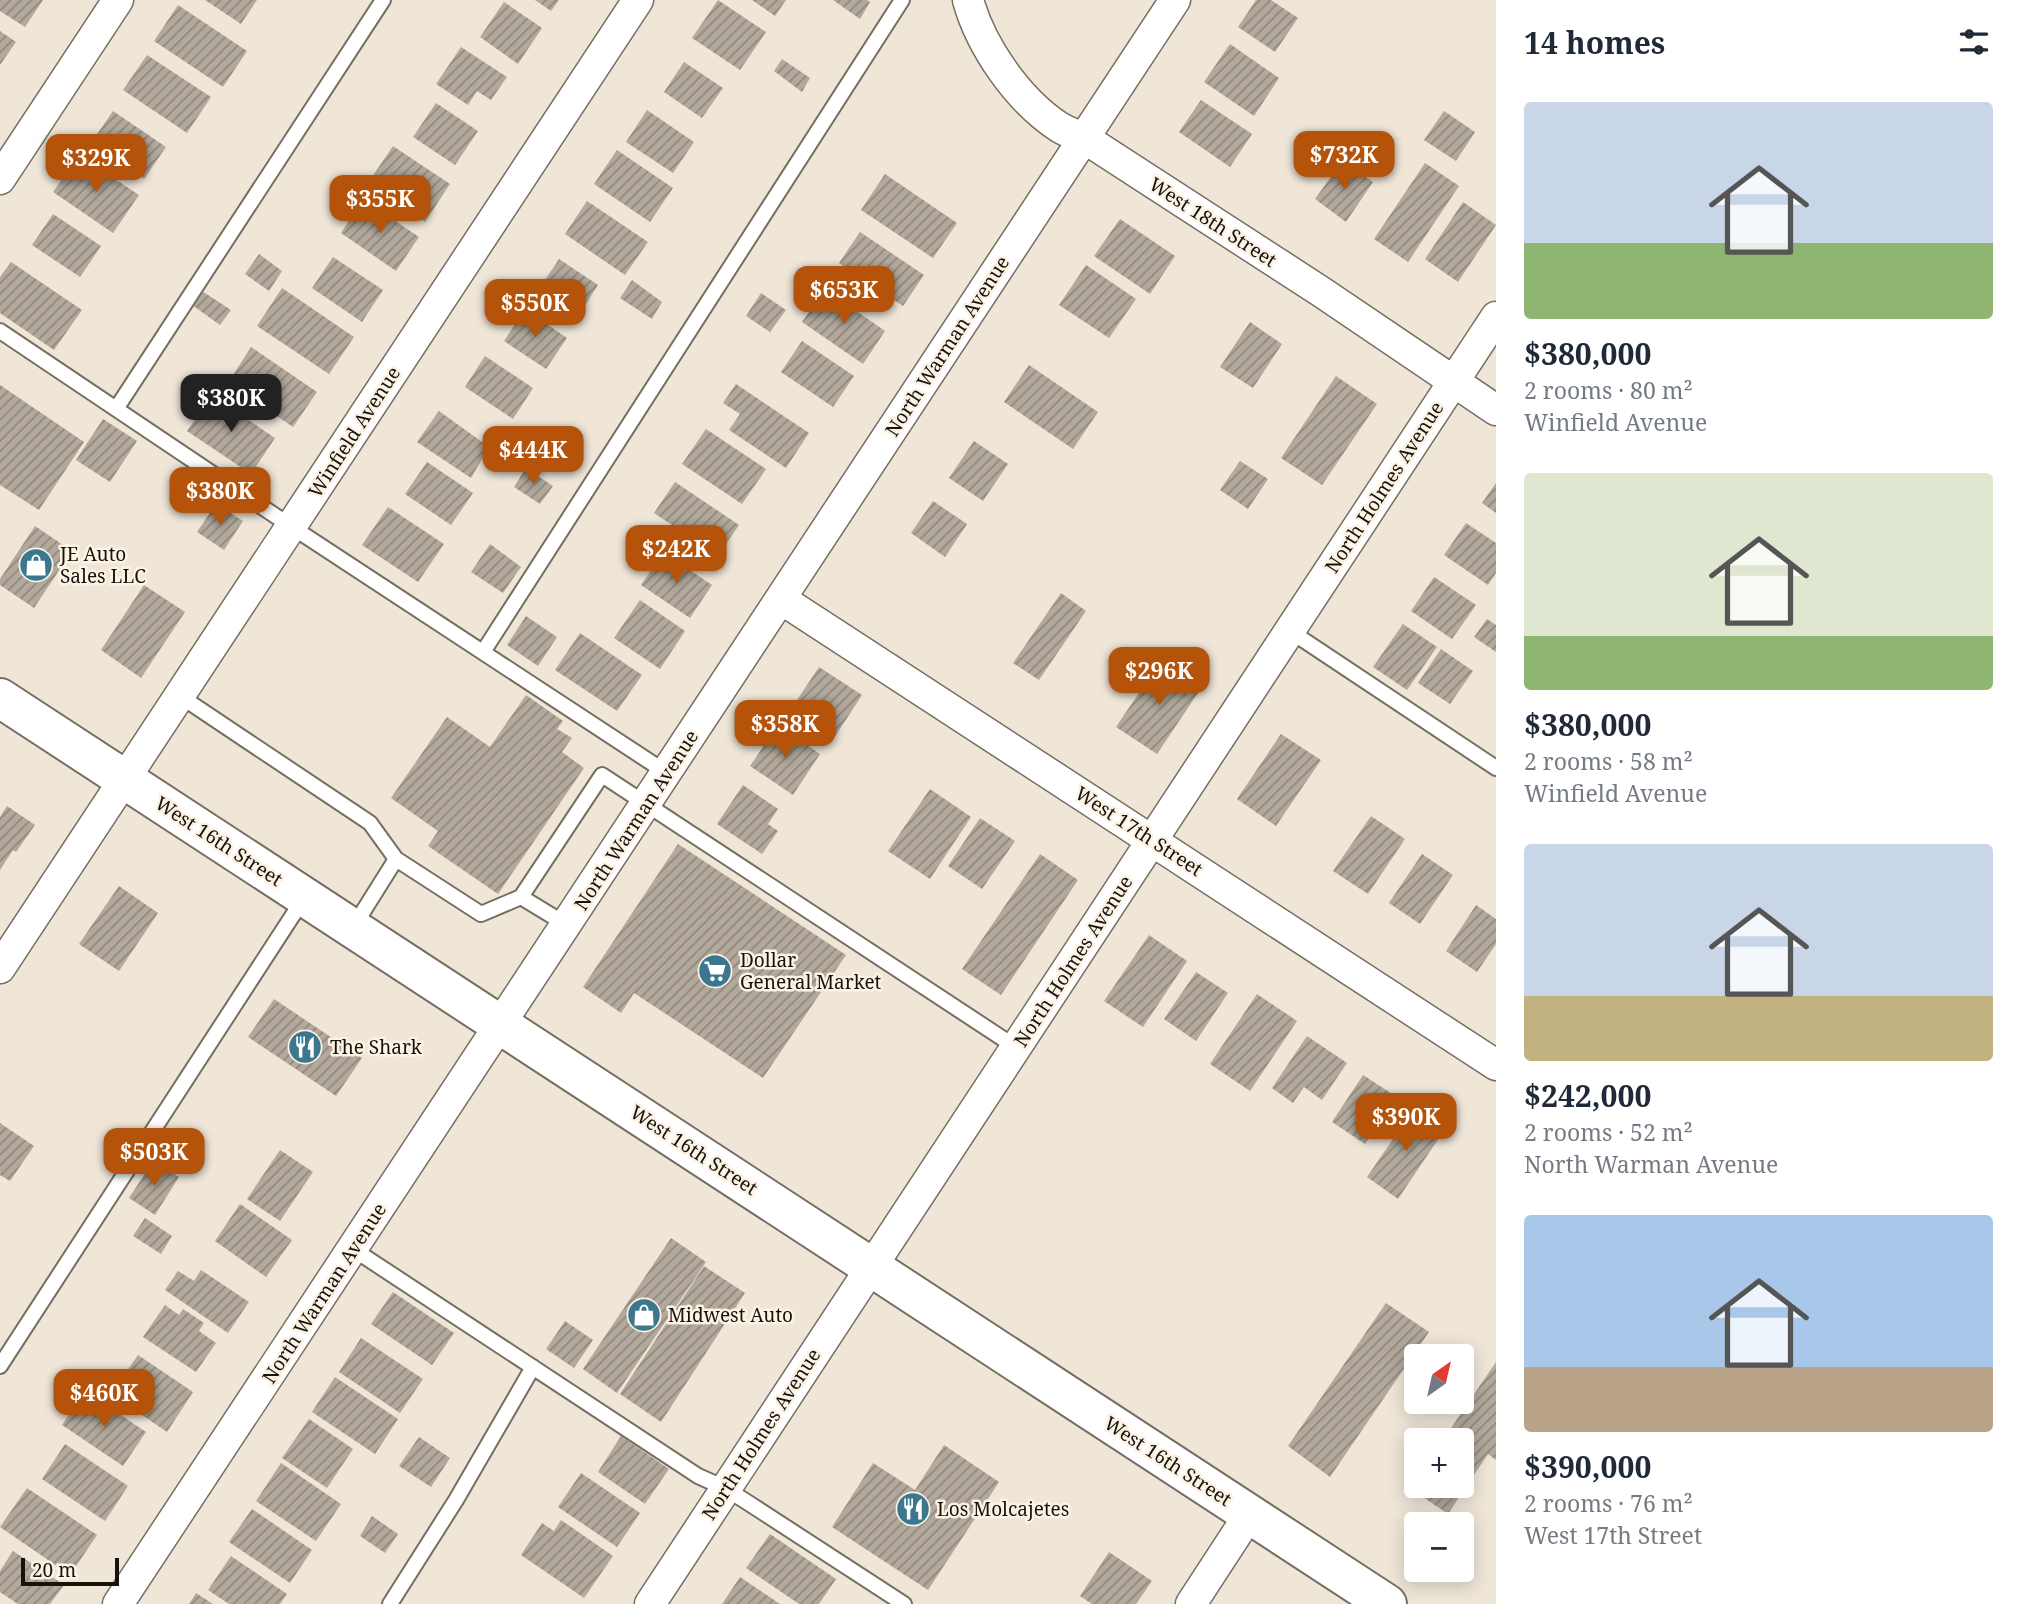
<!DOCTYPE html>
<meta charset="utf-8">
<style>
body{margin:0;font-family:"Noto Serif",serif;background:#f2f2f3;color:#1f2937;height:100vh;display:flex;flex-direction:column;font-size:26px;white-space:nowrap}
*{box-sizing:border-box;margin:0}
p{font-size:23px;color:#747a83}
.icon{flex:none;width:38px;height:38px;fill:none;stroke:currentColor;stroke-width:2;stroke-linecap:round;stroke-linejoin:round}
.map{position:relative;flex:1;overflow:hidden}
.details{display:flex;flex-direction:column;background:#fff;width:525px}
.details>*{flex:none}
.needle{width:46px;rotate:34deg}
.fabs{position:absolute;left:1404px;top:1344px;display:grid;gap:14px}
.fabs a{display:grid;place-items:center;width:70px;height:70px;border-radius:7px;background:#fff;box-shadow:0 4px 18px #0003;font-size:35px}
.scale{position:absolute;left:21px;bottom:18px;width:98px;box-sizing:border-box;padding-left:7px;border:4px solid #16130f;border-top:0;font-size:19px;line-height:24px;white-space:nowrap;color:#16130f;-webkit-text-stroke:5px #fdf3e5;paint-order:stroke}
.price{position:absolute;translate:-50% -60px;padding:0 16px;border-radius:14px;background:#b45309;color:#fff;font-size:23px;line-height:46px;filter:drop-shadow(0 2px 4px #0008)}
.price::after{content:'';position:absolute;left:50%;top:42px;width:21px;height:16px;margin-left:-10px;background:inherit;clip-path:polygon(0 0,100% 0,50% 100%)}
.price.active{background:#222;color:#fff}
ul{padding:0;list-style:none}
li{display:grid;align-content:center;gap:14px;height:371px;padding:0 28px}
li span{display:grid;place-items:center;height:217px;border-radius:7px;color:#555}
li>.icon{margin-inline-start:auto}
span .icon{width:126px;height:126px;fill:#fffc;stroke-width:1}
li b{font-size:30px}
h2{display:flex;justify-content:space-between;align-items:center;height:84px;padding:0 28px;font-size:30px}
main{display:flex;flex:1;min-height:0}
.map>svg:first-child{display:block}
</style>
<main>
<div class="map">
<svg width="1496" height="1604" viewBox="0 0 1496 1604">
<defs>
<pattern id="building-hatch" width="6" height="6" patternUnits="userSpaceOnUse" patternTransform="scale(1.75)"><rect width="6" height="6" fill="#b2a99c"/><path d="M-1 1l2-2M0 6l6-6M5 7l2-2" fill="none" stroke="#90887e"/></pattern>
</defs>
<rect width="100%" height="100%" fill="#efe6d8"/>
<!-- building -->
<path fill="url(#building-hatch)" d="M0,0H43L25,27L0,11Z
M205,0H257L241,24Z
M535,0H559L551,11Z
M718,0L766,32L740,70L692,38Z
M752,0H786L775,16Z
M833,0H867L870,2L860,19Z
M1256,0H1271L1298,18L1275,52L1238,27Z
M504,2L542,28L518,64L480,37Z
M178,5L247,51L223,87L154,41Z
M0,31L16,42L0,65Z
M1230,44L1279,78L1254,116L1204,82Z
M461,47L507,77L491,100L477,91L468,105L436,84Z
M147,55L211,97L187,133L123,90Z
M782,59L810,78L802,92L774,71Z
M684,62L723,88L702,118L664,92Z
M1201,100L1252,134L1230,167L1179,132Z
M436,103L478,131L455,165L413,137Z
M647,110L694,142L673,173L626,142Z
M113,111L166,147L144,179L91,143Z
M1444,111L1475,132L1456,161L1424,140Z
M393,146L450,184L425,222L368,183Z
M617,150L673,188L650,222L594,184Z
M79,155L139,195L113,233L53,192Z
M1342,161L1373,182L1346,222L1315,199Z
M1425,163L1459,186L1408,262L1374,239Z
M885,174L957,223L933,258L861,210Z
M363,199L419,237L396,271L341,233Z
M587,201L648,242L625,275L565,234Z
M1463,202L1496,225L1458,282L1425,259Z
M53,214L101,246L80,277L32,245Z
M1120,219L1175,256L1150,294L1094,256Z
M860,232L924,275L903,306L839,263Z
M259,254L282,271L269,291L245,274Z
M333,257L383,290L362,322L312,288Z
M559,259L598,285L578,316L539,289Z
M11,262L82,310L54,350L0,313V277Z
M1086,265L1136,299L1109,338L1059,305Z
M632,280L662,302L652,319L620,298Z
M282,288L354,337L329,374L257,326Z
M825,289L885,331L863,364L802,322Z
M202,291L231,310L220,325L192,305Z
M761,293L786,310L770,332L746,316Z
M525,309L567,338L546,369L504,341Z
M1250,322L1282,344L1253,388L1220,367Z
M802,341L854,376L833,407L781,372Z
M251,347L317,392L293,427L228,383Z
M485,356L533,388L513,419L465,387Z
M1029,365L1098,412L1073,449L1004,402Z
M1336,376L1377,404L1322,485L1281,458Z
M736,384L809,433L786,468L729,430L740,414L723,403Z
M0,385L84,442L39,510L0,485Z
M212,395L275,438L251,474L187,431Z
M439,411L489,447L471,478L417,442Z
M103,419L137,441L110,482L76,460Z
M706,429L766,469L742,504L682,464Z
M974,441L1008,464L983,501L949,478Z
M1240,461L1268,479L1248,509L1220,490Z
M427,462L473,493L451,525L405,494Z
M526,468L553,486L540,504L514,487Z
M675,482L739,525L718,556L654,513Z
M1496,483V513L1482,503Z
M933,501L967,524L945,557L911,533Z
M216,504L243,521L224,550L197,532Z
M388,507L444,544L418,582L362,545Z
M1466,523L1496,543V573L1488,585L1444,555Z
M35,526L72,551L34,608L0,585V579Z
M490,544L521,567L503,593L471,572Z
M663,552L712,585L690,618L641,585Z
M1434,577L1476,605L1452,639L1411,611Z
M144,585L185,612L141,678L101,650Z
M1061,593L1086,611L1039,680L1013,663Z
M640,600L685,631L660,669L614,638Z
M526,616L557,637L538,666L507,645Z
M1487,619L1496,625V652L1474,637Z
M1403,624L1437,647L1407,690L1373,667Z
M580,633L642,675L617,711L555,670Z
M1441,649L1473,671L1450,704L1418,683Z
M1161,660L1202,687L1157,754L1116,727Z
M819,667L862,695L832,741L789,712Z
M526,695L563,721L557,729L572,738L562,752L584,768L498,894L428,846L438,831L391,798L447,717L490,747Z
M778,725L820,754L793,795L750,766Z
M1281,734L1321,760L1276,826L1237,799Z
M743,785L778,809L768,824L778,831L762,854L717,824Z
M930,789L971,817L930,879L888,851Z
M7,806L35,825L16,852L13,850L0,870V817Z
M1371,816L1405,839L1368,894L1333,871Z
M980,818L1015,841L982,889L948,866Z
M678,844L846,955L763,1078L634,993L621,1013L583,987Z
M1040,854L1078,880L1001,995L962,969Z
M1422,854L1453,875L1420,924L1389,903Z
M119,886L158,913L119,971L79,944Z
M1476,905L1496,919V944L1477,972L1446,951Z
M1149,935L1187,961L1143,1027L1104,1001Z
M1196,972L1228,993L1196,1041L1164,1019Z
M1257,994L1297,1021L1250,1091L1210,1064Z
M274,999L362,1058L336,1096L248,1037Z
M1307,1036L1347,1063L1322,1100L1304,1087L1293,1103L1272,1088Z
M1363,1075L1397,1097L1365,1144L1332,1122Z
M1414,1108L1445,1129L1398,1199L1367,1177Z
M0,1123L34,1146L10,1181L0,1175Z
M280,1150L313,1172L280,1221L247,1199Z
M153,1161L179,1177L155,1215L129,1198Z
M240,1204L292,1240L266,1277L215,1241Z
M145,1218L172,1236L161,1254L133,1236Z
M671,1238L706,1262L617,1393L583,1369Z
M704,1266L745,1293L661,1422L620,1394Z
M201,1270L249,1302L228,1333L165,1290L178,1271L194,1281Z
M393,1292L454,1333L432,1365L371,1324Z
M1386,1303L1429,1332L1330,1477L1288,1446Z
M165,1305L179,1315L183,1309L204,1323L199,1331L216,1343L196,1372L143,1337Z
M565,1321L593,1340L574,1368L546,1349Z
M361,1338L423,1379L400,1413L339,1372Z
M138,1355L193,1392L167,1432L111,1394Z
M1496,1362V1460L1488,1454L1448,1514L1411,1489L1416,1481V1486H1461V1440H1443Z
M335,1377L398,1419L375,1454L312,1412Z
M85,1391L146,1432L123,1466L62,1425Z
M309,1419L353,1449L327,1488L282,1458Z
M621,1436L669,1469L645,1504L598,1472Z
M419,1437L450,1458L431,1487L399,1466Z
M65,1444L128,1486L105,1521L42,1479Z
M944,1445L999,1482L928,1590L832,1527L873,1463L915,1490Z
M281,1463L341,1504L316,1541L256,1501Z
M581,1473L640,1513L617,1547L558,1507Z
M27,1488L97,1535L70,1575L0,1527Z
M252,1509L312,1550L290,1583L229,1542Z
M372,1516L398,1534L385,1553L360,1536Z
M561,1520L613,1556L584,1598L521,1555L542,1523L554,1531Z
M770,1534L836,1579L819,1604H799L746,1568Z
M13,1551L64,1585L50,1604H18L0,1592V1571Z
M1109,1552L1152,1581L1136,1604H1092L1080,1596Z
M231,1556L287,1594L280,1604H229L208,1590Z
M740,1577L780,1604H722Z
M196,1593L213,1604H189Z"/>
<g fill="none" stroke-linecap="round" stroke-linejoin="round">
<!-- lane casing -->
<g stroke="#776e62" stroke-width="18">
<path id="lane" d="M0,331L292,527L667,773
M116,409L383,0
M1290,631L1496,768
M483,652L902,0
M180,696L370,823L396,859L481,914L521,897L602,775L1017,1048
M521,897L567,925
M354,926L396,859
M353,1249L698,1476L725,1488L750,1504L904,1604
M0,1366L304,898
M390,1604L456,1500L533,1367"/>
</g>
<!-- street casing -->
<g stroke="#776e62" stroke-width="33">
<path id="street" d="M968,0C981,47 1018,100 1059,127C1067,132 1076,135 1084,138L1320,291L1496,410
M0,179L118,0
M781,599L1496,1065
M0,968L638,0
M118,1604L1175,0
M650,1604L1496,317
M1191,1604L1249,1515"/>
</g>
<!-- primary casing -->
<g stroke="#776e62" stroke-width="42">
<path id="primary" d="M0,698L1387,1604"/>
</g>
<!-- lane -->
<use href="#lane" stroke="#fff" stroke-width="14"/>
<!-- street -->
<use href="#street" stroke="#fff" stroke-width="30"/>
<!-- primary -->
<use href="#primary" stroke="#fff" stroke-width="38"/>
</g>
<!-- icons -->
<defs>
<g id="shop-disc" transform="scale(1.75)"><circle r="9.5" fill="#3c778f" stroke="#fdf3e5"/><path d="M-5-2.5h2.3a2.7 3.5 0 0 1 5.4 0H5L5.5 6h-11ZM-1.5-2.5h3a1.5 2.3 0 0 0-3 0Z" fill="#fff"/></g>
<g id="supermarket-disc" transform="scale(1.75)"><circle r="9.5" fill="#3c778f" stroke="#fdf3e5"/><path d="M-6-5.5h2.5l.6 2H6L4.5 2H-2.5L-4.4-4H-6ZM-1.5 3.2a1.3 1.3 0 1 0 .1 0ZM3 3.2a1.3 1.3 0 1 0 .1 0Z" fill="#fff"/></g>
<g id="restaurant-disc" transform="scale(1.75)"><circle r="9.5" fill="#3c778f" stroke="#fdf3e5"/><path d="M-5-6h1v4h1v-4h1v4h1v-4h1v5L-1.5 .5V6h-2V.5L-5-1ZM5-6V6H3V1.5H1.5Q1.5-4 5-6Z" fill="#fff"/></g>
</defs>
<g fill-rule="evenodd">
<use href="#shop-disc" x="36" y="565"/>
<use href="#supermarket-disc" x="715" y="971"/>
<use href="#restaurant-disc" x="305" y="1047"/>
<use href="#shop-disc" x="644" y="1315"/>
<use href="#restaurant-disc" x="913" y="1509"/>
</g>
<g text-anchor="middle" dominant-baseline="central" stroke-width="5" stroke-linejoin="round" paint-order="stroke">
<!-- street labels -->
<g font-size="19" fill="#16130f" stroke="#fdf3e5">
<text transform="translate(1213 222) rotate(33)">West 18th Street</text>
<text transform="translate(947 346) rotate(-57)">North Warman Avenue</text>
<text transform="translate(354 432) rotate(-57)">Winfield Avenue</text>
<text transform="translate(1384 487) rotate(-57)">North Holmes Avenue</text>
<text transform="translate(636 820) rotate(-57)">North Warman Avenue</text>
<text transform="translate(1139 831) rotate(33)">West 17th Street</text>
<text transform="translate(219 841) rotate(33)">West 16th Street</text>
<text transform="translate(1073 961) rotate(-57)">North Holmes Avenue</text>
<text transform="translate(694 1150) rotate(33)">West 16th Street</text>
<text transform="translate(324 1293) rotate(-57)">North Warman Avenue</text>
<text transform="translate(761 1434) rotate(-57)">North Holmes Avenue</text>
<text transform="translate(1168 1461) rotate(33)">West 16th Street</text>
</g>
<!-- poi labels -->
<g font-size="19" fill="#16130f" stroke="#fdf3e5" text-anchor="start">
<text x="60" y="554">JE Auto<tspan x="60" dy="22">Sales LLC</tspan></text>
<text x="740" y="960">Dollar<tspan x="740" dy="22">General Market</tspan></text>
<text x="330" y="1047">The Shark</text>
<text x="668" y="1315">Midwest Auto</text>
<text x="937" y="1509">Los Molcajetes</text>
</g>
</g>
</svg>
<div class="fabs">
<a><svg class="needle" viewBox="-14 -14 28 28"><path d="M0-13l5 13h-10z" fill="#e53935"/><path d="M0 13l5-13h-10z" fill="#747a83"/></svg></a>
<a>+</a>
<a>−</a>
</div>
<div class="scale">20 m</div>
<b class="price" style="left:1344px;top:191px">$732K</b>
<b class="price" style="left:96px;top:194px">$329K</b>
<b class="price" style="left:380px;top:235px">$355K</b>
<b class="price" style="left:844px;top:326px">$653K</b>
<b class="price" style="left:535px;top:339px">$550K</b>
<b class="price active" style="left:231px;top:434px">$380K</b>
<b class="price" style="left:533px;top:486px">$444K</b>
<b class="price" style="left:220px;top:527px">$380K</b>
<b class="price" style="left:676px;top:585px">$242K</b>
<b class="price" style="left:1159px;top:707px">$296K</b>
<b class="price" style="left:785px;top:760px">$358K</b>
<b class="price" style="left:1406px;top:1153px">$390K</b>
<b class="price" style="left:154px;top:1188px">$503K</b>
<b class="price" style="left:104px;top:1429px">$460K</b>
</div>
<section class="details">
<h2>14 homes<svg class="icon" aria-label="filters" viewBox="0 0 24 24"><path d="M4 7h16M4 17h16"/><circle cx="9" cy="7" r="2"/><circle cx="15" cy="17" r="2"/></svg></h2>
<ul>
<li><span style="background:linear-gradient(#c9d6e8 65%,#8fb573 0)"><svg class="icon" aria-label="home" viewBox="0 0 24 24"><path d="M3 11l9-7 9 7M6 9v11h12V9"/></svg></span><div><b>$380,000</b><p>2 rooms · 80 m²</p><p>Winfield Avenue</p></div></li>
<li><span style="background:linear-gradient(#dfe7d0 75%,#8fb573 0)"><svg class="icon" aria-label="home" viewBox="0 0 24 24"><path d="M3 11l9-7 9 7M6 9v11h12V9"/></svg></span><div><b>$380,000</b><p>2 rooms · 58 m²</p><p>Winfield Avenue</p></div></li>
<li><span style="background:linear-gradient(#c9d6e8 70%,#c2b280 0)"><svg class="icon" aria-label="home" viewBox="0 0 24 24"><path d="M3 11l9-7 9 7M6 9v11h12V9"/></svg></span><div><b>$242,000</b><p>2 rooms · 52 m²</p><p>North Warman Avenue</p></div></li>
<li><span style="background:linear-gradient(#a9c7e8 70%,#b9a48a 0)"><svg class="icon" aria-label="home" viewBox="0 0 24 24"><path d="M3 11l9-7 9 7M6 9v11h12V9"/></svg></span><div><b>$390,000</b><p>2 rooms · 76 m²</p><p>West 17th Street</p></div></li>
</ul>
</section>
</main>
